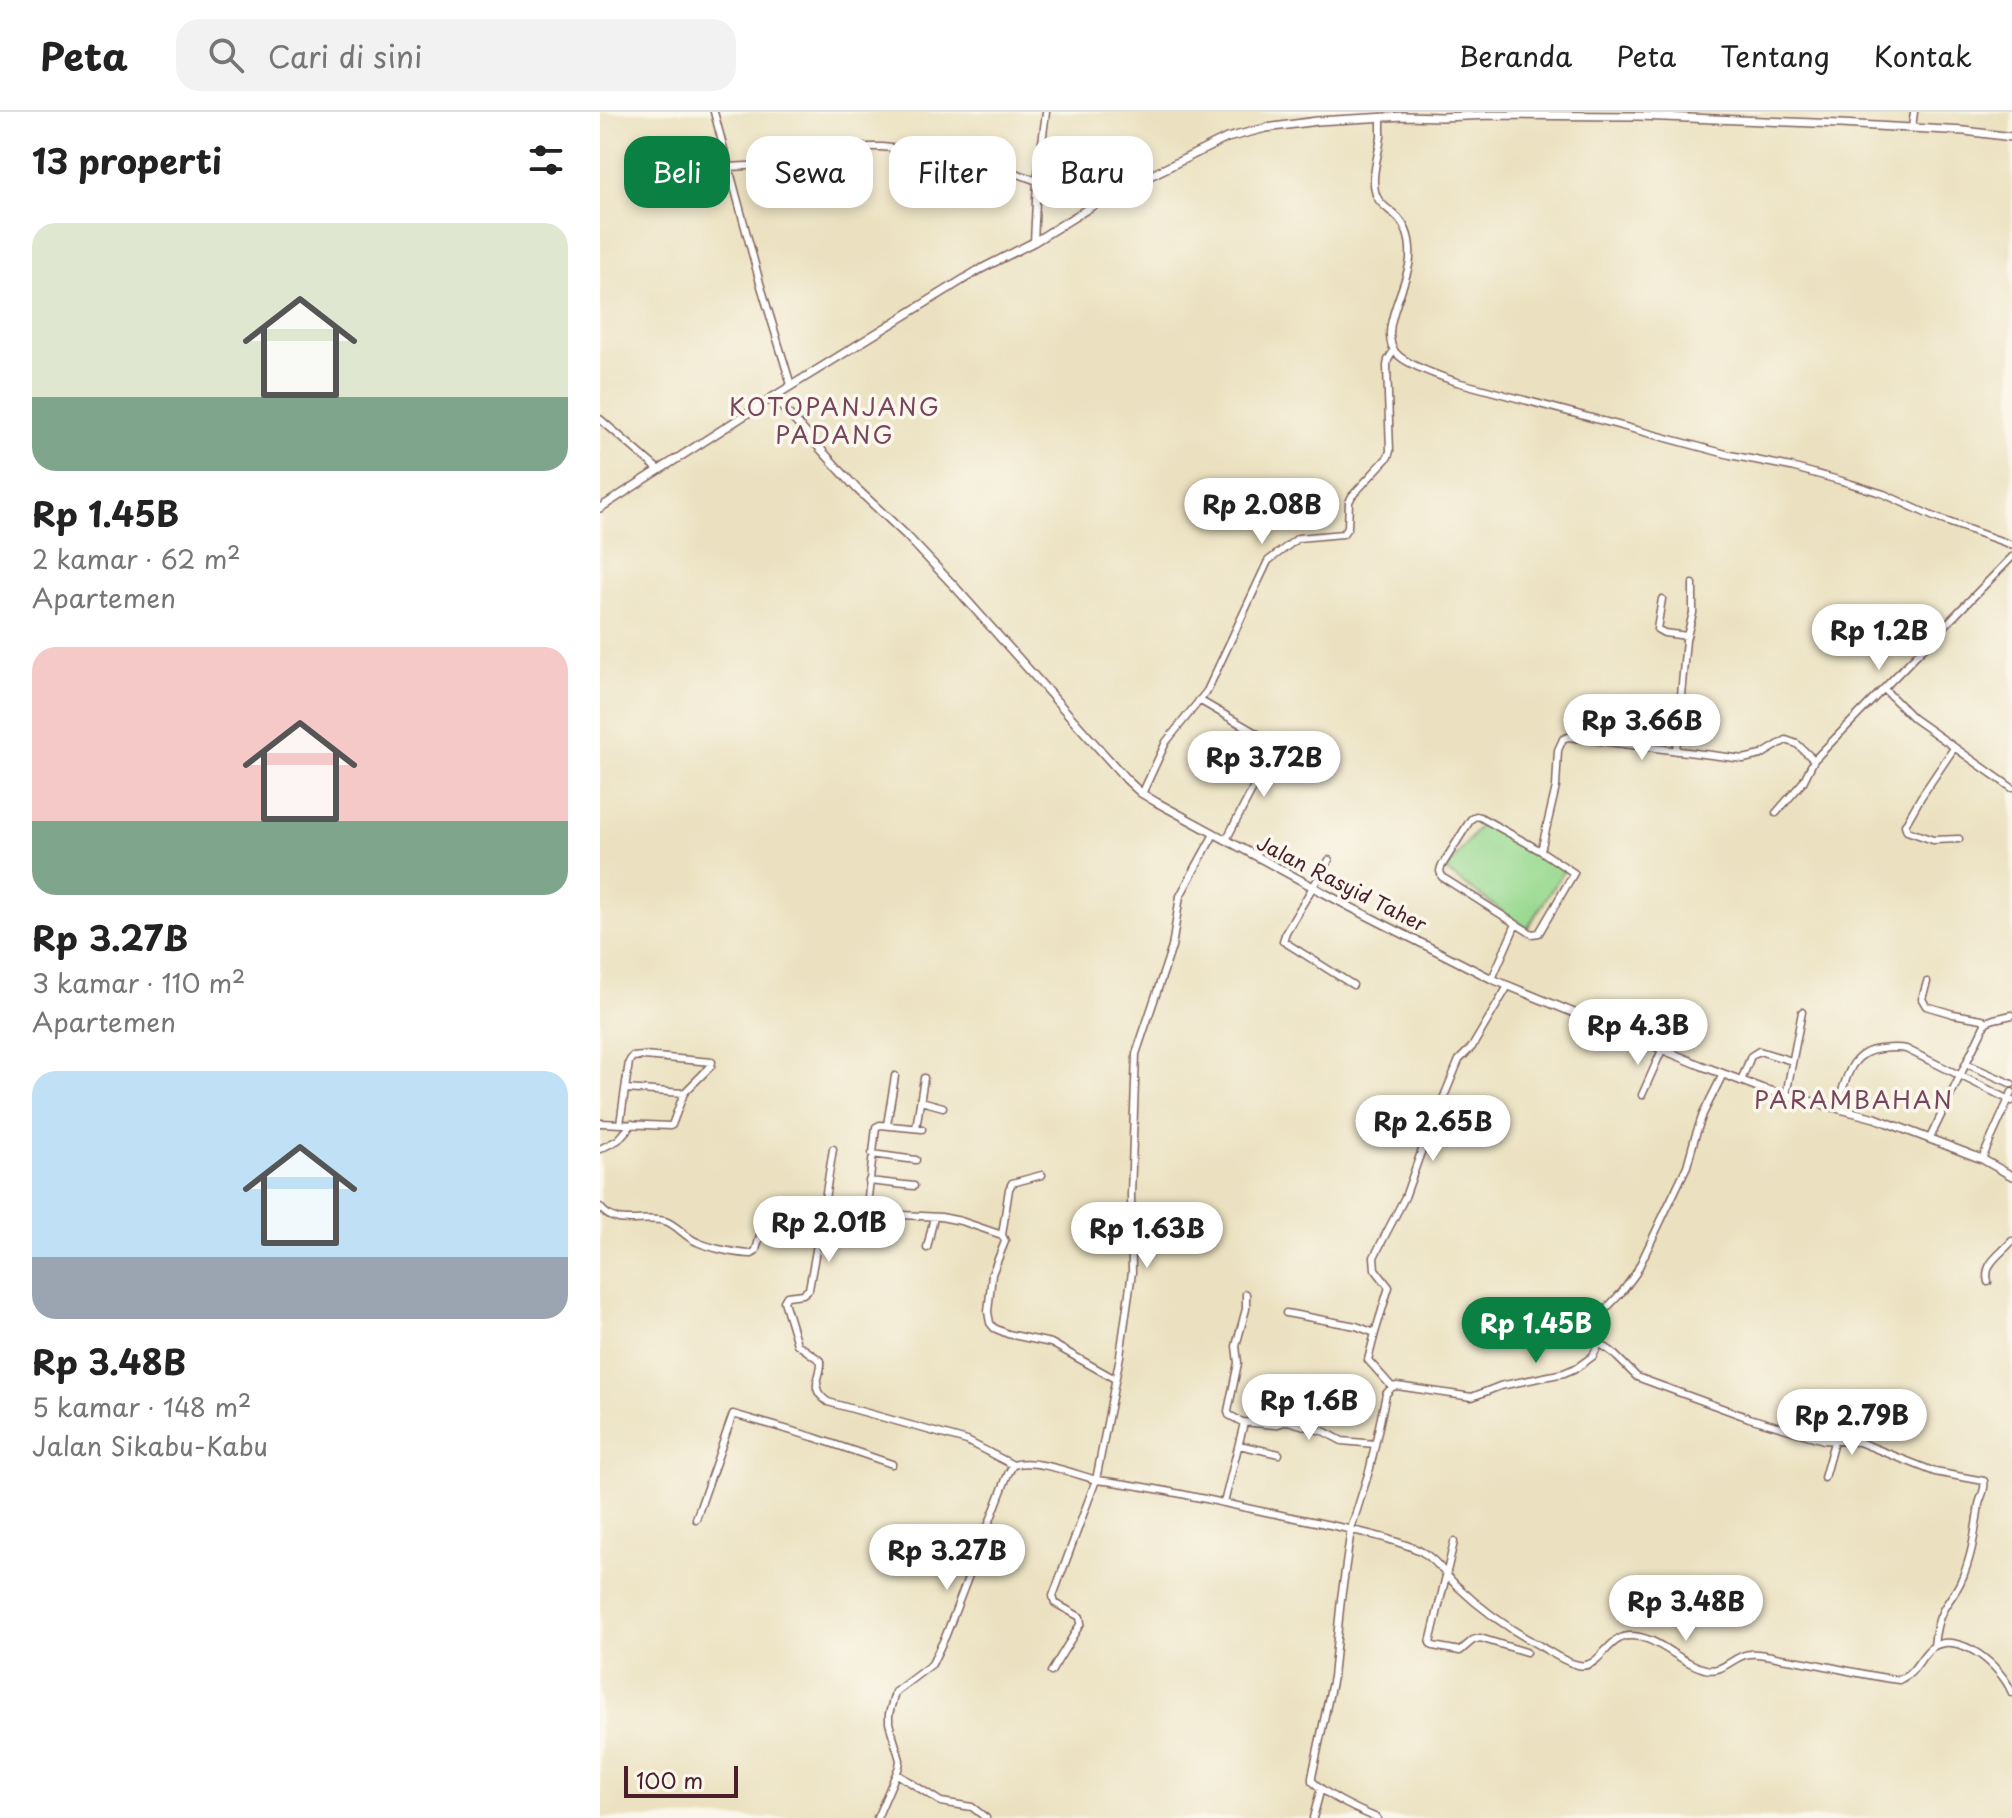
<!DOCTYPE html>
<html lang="id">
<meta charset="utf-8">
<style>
body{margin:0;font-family:"Playpen Sans",sans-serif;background:#f2f2f2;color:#222;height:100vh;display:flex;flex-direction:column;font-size:30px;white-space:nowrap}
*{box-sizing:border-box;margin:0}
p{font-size:26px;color:#767676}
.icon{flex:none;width:44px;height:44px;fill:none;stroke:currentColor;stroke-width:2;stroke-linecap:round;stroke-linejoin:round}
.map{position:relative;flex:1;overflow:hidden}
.sheet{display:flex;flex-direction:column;background:#fff;width:600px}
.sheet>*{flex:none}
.guide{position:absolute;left:24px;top:24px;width:760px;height:72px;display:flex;gap:16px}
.scale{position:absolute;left:24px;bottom:20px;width:114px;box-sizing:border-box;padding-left:8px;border:4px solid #4a1f2b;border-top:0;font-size:22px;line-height:28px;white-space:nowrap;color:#4a1f2b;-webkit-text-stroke:6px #fbf7ec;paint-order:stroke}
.price{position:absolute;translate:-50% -68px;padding:0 18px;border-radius:28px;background:#fff;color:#222;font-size:26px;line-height:52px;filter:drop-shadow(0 2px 4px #0008)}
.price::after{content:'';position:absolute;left:50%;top:48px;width:24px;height:18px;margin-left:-12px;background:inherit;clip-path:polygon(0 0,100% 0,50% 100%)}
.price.on{background:#0b8043;color:#fff}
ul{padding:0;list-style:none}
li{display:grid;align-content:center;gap:16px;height:424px;padding:0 32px}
li span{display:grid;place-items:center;height:248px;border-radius:24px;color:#555}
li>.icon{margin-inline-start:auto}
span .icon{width:144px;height:144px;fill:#fffc;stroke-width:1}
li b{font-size:34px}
h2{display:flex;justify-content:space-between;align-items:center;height:96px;padding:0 32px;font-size:34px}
.chip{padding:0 28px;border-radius:24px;background:#fff;box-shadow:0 4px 12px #0003;font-size:28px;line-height:72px}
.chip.on{background:#0b8043;color:#fff}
header{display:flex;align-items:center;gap:48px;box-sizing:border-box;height:112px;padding:0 40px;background:#fff;border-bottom:2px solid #e0e0e0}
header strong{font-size:38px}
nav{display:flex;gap:44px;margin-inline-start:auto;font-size:28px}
.search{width:560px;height:72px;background:#f2f2f2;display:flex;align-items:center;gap:20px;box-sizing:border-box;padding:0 28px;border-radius:24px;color:#767676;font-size:30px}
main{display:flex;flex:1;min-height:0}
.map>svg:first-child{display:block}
</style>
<header>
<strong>Peta</strong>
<div class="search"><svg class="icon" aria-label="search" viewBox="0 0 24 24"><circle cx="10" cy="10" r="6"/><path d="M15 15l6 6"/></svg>Cari di sini</div>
<nav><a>Beranda</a><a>Peta</a><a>Tentang</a><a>Kontak</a></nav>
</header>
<main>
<section class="sheet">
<h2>13 properti<svg class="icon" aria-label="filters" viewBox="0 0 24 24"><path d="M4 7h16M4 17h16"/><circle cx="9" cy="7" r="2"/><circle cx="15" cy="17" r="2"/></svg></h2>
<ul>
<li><span style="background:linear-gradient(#dfe7d0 70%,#7fa58c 0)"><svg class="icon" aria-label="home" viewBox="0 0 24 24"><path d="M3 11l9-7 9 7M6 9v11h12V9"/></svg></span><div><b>Rp 1.45B</b><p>2 kamar · 62 m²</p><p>Apartemen</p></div></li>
<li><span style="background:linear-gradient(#f6c9c9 70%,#7fa58c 0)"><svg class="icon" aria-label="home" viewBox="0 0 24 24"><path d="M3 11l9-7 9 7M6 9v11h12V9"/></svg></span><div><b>Rp 3.27B</b><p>3 kamar · 110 m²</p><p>Apartemen</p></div></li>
<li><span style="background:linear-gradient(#bfe0f5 75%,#9aa5b1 0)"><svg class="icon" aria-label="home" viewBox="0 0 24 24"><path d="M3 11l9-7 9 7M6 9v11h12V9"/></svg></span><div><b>Rp 3.48B</b><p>5 kamar · 148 m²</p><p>Jalan Sikabu-Kabu</p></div></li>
</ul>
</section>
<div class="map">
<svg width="1412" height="1706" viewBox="0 0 1412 1706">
<rect width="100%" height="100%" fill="#fbf7ec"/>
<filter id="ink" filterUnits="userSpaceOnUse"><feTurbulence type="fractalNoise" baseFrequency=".0125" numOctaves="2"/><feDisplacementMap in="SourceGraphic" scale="16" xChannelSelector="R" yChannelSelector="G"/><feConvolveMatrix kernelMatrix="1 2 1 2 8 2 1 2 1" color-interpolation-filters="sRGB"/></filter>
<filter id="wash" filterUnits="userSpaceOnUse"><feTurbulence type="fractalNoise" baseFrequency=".006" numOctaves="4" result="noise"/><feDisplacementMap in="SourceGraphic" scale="32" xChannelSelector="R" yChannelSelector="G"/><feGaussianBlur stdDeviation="1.8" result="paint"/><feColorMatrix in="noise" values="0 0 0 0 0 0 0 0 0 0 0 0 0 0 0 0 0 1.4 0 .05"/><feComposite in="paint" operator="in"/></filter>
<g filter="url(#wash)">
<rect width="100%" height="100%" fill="#ebe1c0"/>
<!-- green -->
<path fill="#98d990" stroke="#717c5e" stroke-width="2" d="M883,709L964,758L927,817L846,759Z"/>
</g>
<g filter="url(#ink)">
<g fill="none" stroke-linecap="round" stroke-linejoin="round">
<!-- minor casing -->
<g stroke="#82635f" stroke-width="9">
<path id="minor" d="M114,0L160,171L191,273
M781,5C781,12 781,18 781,24C779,43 769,67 777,85C780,92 788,97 794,102C807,113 811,130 810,146C809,172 777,219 796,241C806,253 842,265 857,270L1130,343L1191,355L1242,369L1284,382L1334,405L1412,433
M1312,16L1314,0
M129,55L198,51L220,61L248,65L252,62L256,37L260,35H282L344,42L389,51L437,69L434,130
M437,69L446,0
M0,307L59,358
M1062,487L1057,517L1064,521L1087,524
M1284,577L1313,606L1412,676
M599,588L720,658
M1354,636L1321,685L1305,713L1307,719L1333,728L1359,727
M1076,639L1086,528L1093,501V472
M542,682L566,630L607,579L668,449L698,426L743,422L748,415L749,390L752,384L788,345L790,339L787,254L788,248L794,238
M1176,701L1203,670L1214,648L1412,445
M614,722L580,784L572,835L536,942L531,1083L532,1160L520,1244L496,1368C559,1375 620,1391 681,1403C717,1410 753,1417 788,1427C799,1431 812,1434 822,1440C836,1447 845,1463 857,1474C882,1498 909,1517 940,1534C952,1541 964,1550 978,1553C999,1558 1007,1526 1028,1524C1056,1522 1079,1551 1105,1557C1124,1562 1133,1543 1150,1542C1159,1541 1171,1544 1180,1546C1220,1551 1259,1563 1299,1568C1303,1566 1307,1564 1310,1561C1318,1554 1322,1543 1331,1536C1359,1517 1402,1555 1412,1581
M626,728L676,633
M941,739L956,675L958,638L963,627L968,625L1143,647L1161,643L1186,628L1197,632L1214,648
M729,748L686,820L683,829L753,873
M892,867L916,812L932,822L939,821L974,761L941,739L880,705L876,704L871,707L841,755L840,759L842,765L916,812
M1327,870L1322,887L1326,894L1353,902L1382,907L1386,910L1330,1026
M1386,910L1394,907L1412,903
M1367,952L1412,972
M1141,969L1151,944L1159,939L1192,949
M25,977L84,981
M1042,983L1062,938
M1186,983L1202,900
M321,989L343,995
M1237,995C1246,970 1248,940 1280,937C1289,936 1297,935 1306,937L1412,989
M0,1011L70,1014L72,1013L84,981L111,954L112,950L44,944L32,945L29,950L20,1012
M287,1013L295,964
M316,1016L324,966
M0,1037L18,1028L32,1012
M272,1042L316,1048
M1382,1047L1412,980
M269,1069L314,1074
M0,1095C16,1117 42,1103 65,1109C77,1113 85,1125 97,1130C110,1136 138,1142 152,1142L156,1138L168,1095L173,1094L223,1099L233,1037
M266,1102L276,1015L280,1013L322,1017
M402,1123L409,1077L412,1071L442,1063
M327,1136L334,1105
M1388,1170C1383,1151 1400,1143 1412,1129
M686,1201L756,1214L775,1221L768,1248L792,1275
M775,1221L789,1175L775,1157L774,1145L805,1085L820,1043L859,948L872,935L908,874
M999,1231L1012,1240L1037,1265L1149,1306L1224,1328L1259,1330L1335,1360L1384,1369C1386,1377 1381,1384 1379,1392C1375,1420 1372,1446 1360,1471C1355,1481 1348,1489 1343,1498C1337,1510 1335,1522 1334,1534
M643,1310L675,1313L688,1309L725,1320L742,1329L775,1332
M639,1333L679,1342
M413,1353L367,1329L228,1290C207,1275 222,1267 221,1249L197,1232L184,1189L187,1184L203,1182L209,1177L223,1099L341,1105L361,1109L402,1123L405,1129L404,1132L392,1162L388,1200L390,1211L394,1216L408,1222L451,1231L515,1267
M1224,1366L1234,1330
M624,1391L644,1311L629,1303L628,1299L638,1251L636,1234L646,1197V1182
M96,1407L133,1302L213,1325L292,1352
M854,1430L830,1531L833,1534L860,1539L873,1528L880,1526L926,1540
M297,1662L341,1690L372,1695L386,1706
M277,1706L299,1655L300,1648L289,1611V1602L295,1580L332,1552L346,1523L408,1362L413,1353C434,1346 475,1362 496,1368L453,1484L455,1491L480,1505L481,1511L451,1560
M713,1706L721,1676
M777,1706C755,1697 729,1685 712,1669V1665L733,1565L741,1487L751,1417L770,1356L786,1282L792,1275L797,1274L872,1285L900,1274L964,1261L978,1255L993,1244L999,1231L997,1211L1003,1200L1022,1180L1036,1161L1087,1054L1095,1025L1103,1002L1123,962"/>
</g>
<!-- tertiary casing -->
<g stroke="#82635f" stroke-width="10">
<path id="tertiary" d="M1412,25L1365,19L1240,12L1039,4L891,3L841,5L804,4L717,9L666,16L627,26L505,86L434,130L377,159L173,285L257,377L306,423L356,476L526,667L541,681L556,690L752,796L892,867L1100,953L1163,977L1275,1006L1382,1047L1412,1064
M0,396L173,285"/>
</g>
<!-- minor -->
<use href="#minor" stroke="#fff" stroke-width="6"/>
<!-- tertiary -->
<use href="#tertiary" stroke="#fff" stroke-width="7"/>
</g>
</g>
<g text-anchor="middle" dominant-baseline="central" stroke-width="7" stroke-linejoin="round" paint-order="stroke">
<!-- street labels -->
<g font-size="20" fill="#4a1f2b" stroke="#fbf7ec">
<text transform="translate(742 771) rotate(27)">Jalan Rasyid Taher</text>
</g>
<!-- quarter labels -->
<g font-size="24" letter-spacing="2" fill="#78465c" stroke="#fbf7ec">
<text x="235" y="294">KOTOPANJANG<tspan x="235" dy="28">PADANG</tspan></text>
<text x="1254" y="987">PARAMBAHAN</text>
</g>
</g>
</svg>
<div class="scale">100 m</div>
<b class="price" style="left:662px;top:434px">Rp 2.08B</b>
<b class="price" style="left:1279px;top:560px">Rp 1.2B</b>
<b class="price" style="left:1042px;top:650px">Rp 3.66B</b>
<b class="price" style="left:664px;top:687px">Rp 3.72B</b>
<b class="price" style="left:1038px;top:955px">Rp 4.3B</b>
<b class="price" style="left:833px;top:1051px">Rp 2.65B</b>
<b class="price" style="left:229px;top:1152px">Rp 2.01B</b>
<b class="price" style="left:547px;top:1158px">Rp 1.63B</b>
<b class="price on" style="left:936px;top:1253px">Rp 1.45B</b>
<b class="price" style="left:709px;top:1330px">Rp 1.6B</b>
<b class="price" style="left:1252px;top:1345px">Rp 2.79B</b>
<b class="price" style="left:347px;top:1480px">Rp 3.27B</b>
<b class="price" style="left:1086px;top:1531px">Rp 3.48B</b>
<div class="guide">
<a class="chip on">Beli</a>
<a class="chip">Sewa</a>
<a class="chip">Filter</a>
<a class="chip">Baru</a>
</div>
</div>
</main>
